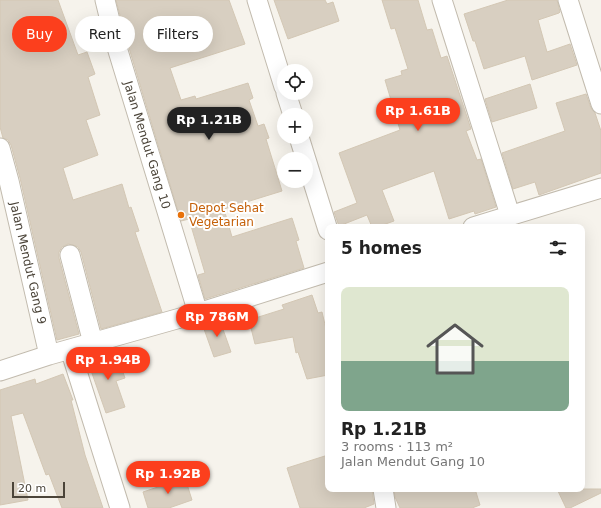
<!DOCTYPE html>
<meta charset="utf-8">
<style>
body{margin:0;font-family:"DejaVu Sans",sans-serif;background:#f6f6f6;color:#222;height:100vh;display:flex;flex-direction:column;font-size:15px;white-space:nowrap}
*{box-sizing:border-box;margin:0}
p{font-size:13px;color:#767676}
.icon{flex:none;width:22px;height:22px;fill:none;stroke:currentColor;stroke-width:2;stroke-linecap:round;stroke-linejoin:round}
.map{position:relative;flex:1;overflow:hidden}
.drawer{position:absolute;left:325px;top:224px;width:260px;height:268px;display:flex;flex-direction:column;background:#fff;border-radius:8px;box-shadow:0 4px 16px #0002}
.drawer>*{flex:none}
.hud{position:absolute;left:12px;top:16px;width:253px;height:36px;display:flex;gap:8px}
.fabs{position:absolute;left:277px;top:64px;display:grid;gap:8px}
.fabs a{display:grid;place-items:center;width:36px;height:36px;border-radius:50%;background:#fff;box-shadow:0 4px 16px #0002;font-size:20px}
.scale{position:absolute;left:12px;bottom:10px;width:53px;box-sizing:border-box;padding-left:4px;border:2px solid #4b4439;border-top:0;font-size:11px;line-height:14px;white-space:nowrap;color:#4b4439;-webkit-text-stroke:3px #fff;paint-order:stroke}
.price{position:absolute;translate:-50% -34px;padding:0 9px;border-radius:14px;background:#fc3f1d;color:#fff;font-size:13px;line-height:26px;filter:drop-shadow(0 1px 2px #0008)}
.price::after{content:'';position:absolute;left:50%;top:24px;width:12px;height:9px;margin-left:-6px;background:inherit;clip-path:polygon(0 0,100% 0,50% 100%)}
.price.selected{background:#222;color:#fff}
ul{padding:0;list-style:none}
li{display:grid;align-content:center;gap:8px;height:212px;padding:0 16px}
li+li{border-top:1px solid #e0e0e0}
li span{display:grid;place-items:center;height:124px;border-radius:8px;color:#555}
li>.icon{margin-inline-start:auto}
span .icon{width:72px;height:72px;fill:#fffc;stroke-width:1}
li b{font-size:17px}
h2{display:flex;justify-content:space-between;align-items:center;height:48px;padding:0 16px;font-size:17px}
.chip{padding:0 14px;border-radius:18px;background:#fff;box-shadow:0 4px 16px #0002;font-size:14px;line-height:36px}
.chip.selected{background:#fc3f1d;color:#fff}
.map>svg:first-child{display:block}
</style>
<div class="map">
<svg width="601" height="508" viewBox="0 0 601 508">
<rect width="100%" height="100%" fill="#f6f3ec"/>
<!-- building -->
<path fill="#d8cfc1" stroke="#d3c7b4" d="M0,0H58L78,55L87,52L95,74L88,77L100,115L86,120L98,155L63,168L73,200L122,184L129,208L131,207L139,231L135,232L162,312L101,329L81,252L78,247L73,245L68,244L62,247L59,252V258L79,334L57,340L20,178L11,145L8,140L3,138L0,127Z
M116,0H229L245,44L170,68L181,100L195,96L196,99L248,83L253,98L249,100L258,126L264,124L269,138L266,139L282,191L224,209L232,237L292,218L299,240L296,241L304,268L205,299L198,275L205,273L189,219L181,221L126,38Z
M274,0H325L327,4L333,2L339,21L288,39Z
M382,0H418L427,30L432,29L441,58L447,56L471,129L466,131L477,160L481,159L496,207L475,214L474,211L449,219L434,171L382,190L394,221L377,227H372L367,215L339,226L334,212L357,203L339,153L400,130L385,80L402,75L401,71L408,69L395,28L391,29Z
M508,0H557L560,12L559,13L538,20L547,52L570,44L577,65L532,80L525,56L484,69L475,41H473L464,14Z
M530,84L537,108L492,122L485,99Z
M586,94L591,108L595,113L601,131V173L539,195L535,182L513,189L502,153L565,131L556,103Z
M312,295L318,313L322,312L328,337V375L307,379L298,352L296,353L293,337L255,344L249,320L284,309L282,305Z
M219,318L231,352L214,357L204,329L206,328L204,323Z
M116,353L125,378L116,381L125,407L106,413L88,362Z
M63,374L73,400H71L85,455L103,508H62L49,474L46,475L23,413L11,416L28,500L0,505V390L35,379L36,384Z
M328,455V489H372L374,504L364,508H300L287,468Z
M185,478L192,500L169,508H148L143,492Z
M394,489H475L480,505L472,508H400L395,497Z
M557,489H601V493L570,508H566Z"/>
<g fill="none" stroke-linecap="round" stroke-linejoin="round">
<!-- minor casing -->
<g stroke="#c2bbae" stroke-width="21">
<path id="minor" d="M105,0L115,41L198,313
M257,0L284,87
M442,0L510,215
M568,0L601,104
M286,93L293,115
M299,137L328,230
M0,148L9,181L49,355
M473,227L601,188
M70,255L93,343
M70,349L120,508
M0,371L49,355L198,313L328,272
M383,489L386,508"/>
</g>
<!-- minor -->
<use href="#minor" stroke="#fff" stroke-width="19"/>
</g>
<!-- markers -->
<circle fill="#e8710a" stroke="#fff" stroke-width="1.5" cx="181" cy="215" r="4"/>
<g text-anchor="middle" dominant-baseline="central" stroke-width="4" stroke-linejoin="round" paint-order="stroke">
<!-- street labels -->
<g font-size="12" fill="#4b4439" stroke="#fff">
<text transform="translate(147 145) rotate(73)">Jalan Mendut Gang 10</text>
<text transform="translate(28 263) rotate(77)">Jalan Mendut Gang 9</text>
</g>
<!-- food labels -->
<g font-size="12" fill="#c56008" stroke="#fff" text-anchor="start">
<text x="189" y="208">Depot Sehat<tspan x="189" dy="14">Vegetarian</tspan></text>
</g>
</g>
</svg>
<div class="fabs">
<a><svg class="icon" aria-label="locate" viewBox="0 0 24 24"><circle cx="12" cy="12" r="6"/><path d="M12 2v4M12 18v4M2 12h4M18 12h4"/></svg></a>
<a>+</a>
<a>−</a>
</div>
<div class="scale">20 m</div>
<b class="price" style="left:418px;top:132px">Rp 1.61B</b>
<b class="price selected" style="left:209px;top:141px">Rp 1.21B</b>
<b class="price" style="left:217px;top:338px">Rp 786M</b>
<b class="price" style="left:108px;top:381px">Rp 1.94B</b>
<b class="price" style="left:168px;top:495px">Rp 1.92B</b>
<div class="hud">
<a class="chip selected">Buy</a>
<a class="chip">Rent</a>
<a class="chip">Filters</a>
</div>
<section class="drawer">
<h2>5 homes<svg class="icon" aria-label="filters" viewBox="0 0 24 24"><path d="M4 7h16M4 17h16"/><circle cx="9" cy="7" r="2"/><circle cx="15" cy="17" r="2"/></svg></h2>
<ul>
<li><span style="background:linear-gradient(#dfe7d0 60%,#7fa58c 0)"><svg class="icon" aria-label="home" viewBox="0 0 24 24"><path d="M3 11l9-7 9 7M6 9v11h12V9"/></svg></span><div><b>Rp 1.21B</b><p>3 rooms · 113 m²</p><p>Jalan Mendut Gang 10</p></div></li>
</ul>
</section>
</div>
